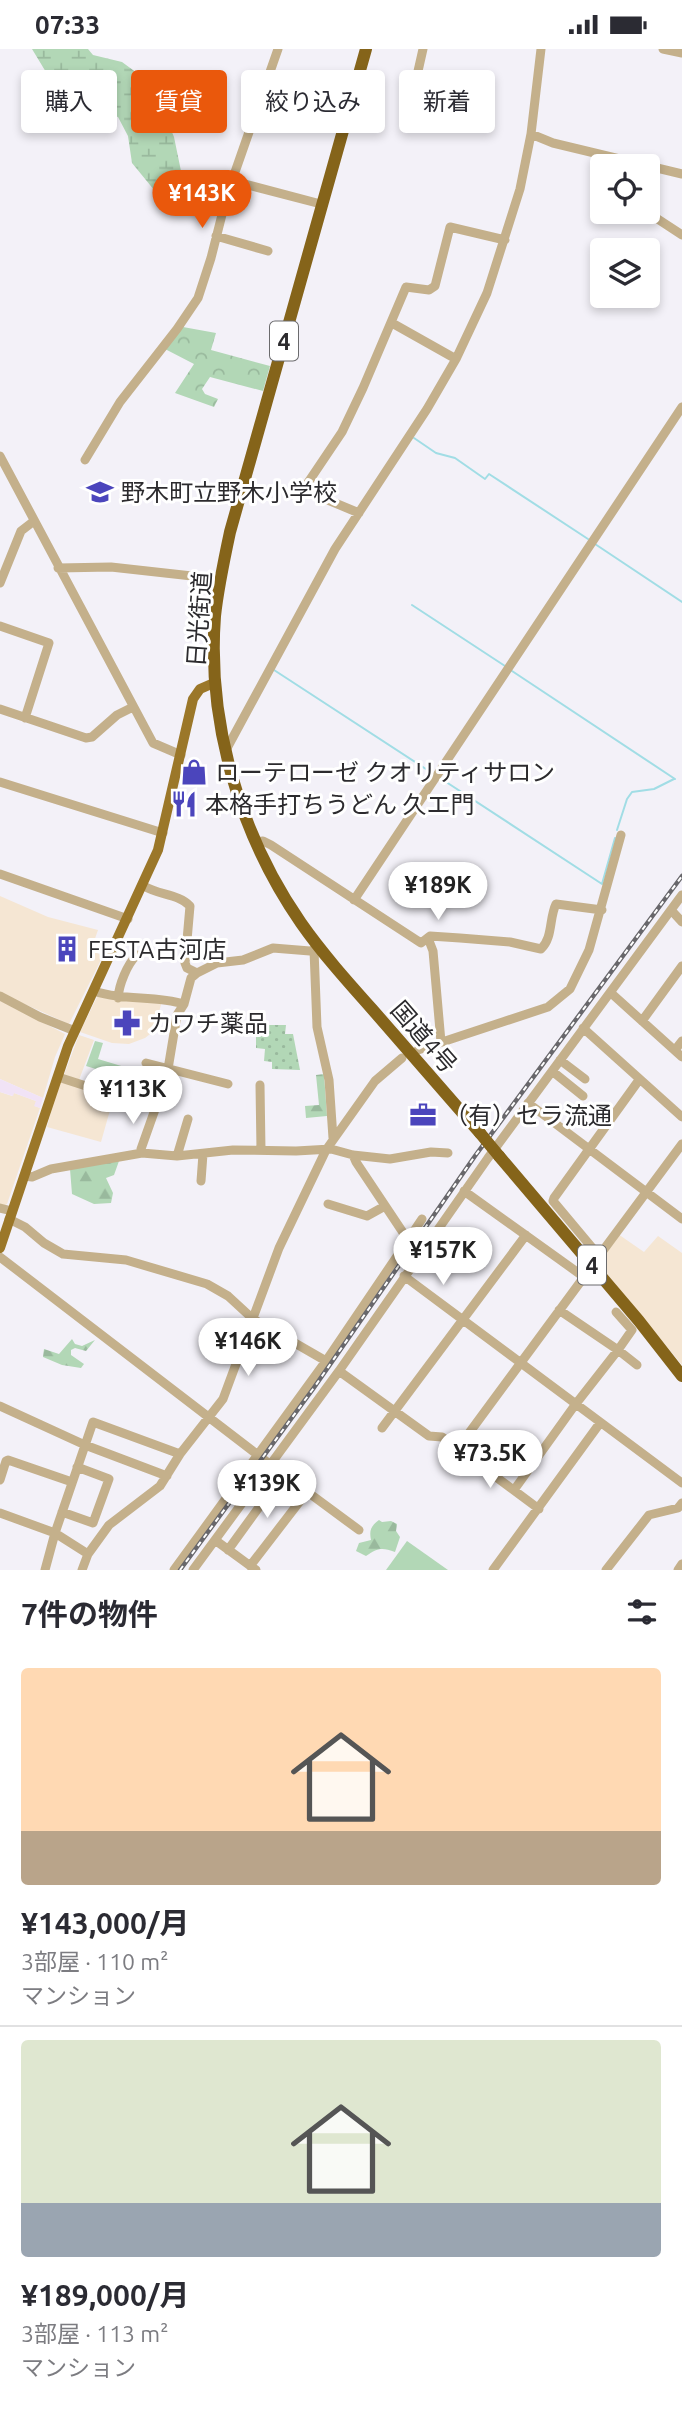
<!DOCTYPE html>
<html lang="ja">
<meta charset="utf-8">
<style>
body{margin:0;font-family:Ubuntu,"Noto Sans JP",sans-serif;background:#f2f2f3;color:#2b2b33;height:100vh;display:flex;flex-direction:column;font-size:26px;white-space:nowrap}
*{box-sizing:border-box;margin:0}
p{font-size:23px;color:#7c7c81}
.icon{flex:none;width:38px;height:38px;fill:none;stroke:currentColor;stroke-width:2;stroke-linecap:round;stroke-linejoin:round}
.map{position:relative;height:1521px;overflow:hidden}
.side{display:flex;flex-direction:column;background:#fff;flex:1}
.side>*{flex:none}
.guide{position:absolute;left:21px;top:21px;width:640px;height:63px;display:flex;gap:14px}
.fabs{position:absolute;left:590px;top:105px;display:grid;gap:14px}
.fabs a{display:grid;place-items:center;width:70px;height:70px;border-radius:7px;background:#fff;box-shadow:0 4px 10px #0003;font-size:35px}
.price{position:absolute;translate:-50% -60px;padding:0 16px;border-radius:24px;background:#fff;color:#222;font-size:23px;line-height:46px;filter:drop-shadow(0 2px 4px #0008)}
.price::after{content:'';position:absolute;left:50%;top:42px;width:21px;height:16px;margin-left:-10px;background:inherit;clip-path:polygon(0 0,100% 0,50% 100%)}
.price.active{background:#ea580c;color:#fff}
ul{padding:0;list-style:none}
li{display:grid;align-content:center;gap:14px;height:371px;padding:0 21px}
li+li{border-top:2px solid #e1e1e2}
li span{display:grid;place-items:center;height:217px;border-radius:7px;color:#555}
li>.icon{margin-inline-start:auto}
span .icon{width:126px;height:126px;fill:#fffc;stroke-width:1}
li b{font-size:30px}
h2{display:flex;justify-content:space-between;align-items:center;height:84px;padding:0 21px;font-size:30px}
.chip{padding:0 24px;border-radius:7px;background:#fff;box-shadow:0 4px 10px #0003;font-size:24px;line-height:63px}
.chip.active{background:#ea580c;color:#fff}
.status{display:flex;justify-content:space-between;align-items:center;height:49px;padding:0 35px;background:#fff;direction:ltr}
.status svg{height:19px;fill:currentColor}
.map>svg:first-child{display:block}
</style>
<div class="status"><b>07:33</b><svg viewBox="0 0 49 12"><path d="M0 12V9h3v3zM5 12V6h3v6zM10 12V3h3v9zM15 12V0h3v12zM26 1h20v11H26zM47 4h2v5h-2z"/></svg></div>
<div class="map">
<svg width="682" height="1521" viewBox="0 0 682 1521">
<defs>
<pattern id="grass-dots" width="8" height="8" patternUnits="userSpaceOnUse" patternTransform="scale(1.75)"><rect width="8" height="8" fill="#b2d7b6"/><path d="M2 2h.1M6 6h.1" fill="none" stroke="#99b99d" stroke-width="1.8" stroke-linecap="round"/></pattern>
<pattern id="forest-firs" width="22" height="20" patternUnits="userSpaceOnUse" patternTransform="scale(1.75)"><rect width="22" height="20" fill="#b2d7b6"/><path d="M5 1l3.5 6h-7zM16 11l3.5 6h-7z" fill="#99b99d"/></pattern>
<pattern id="wetland-marsh" width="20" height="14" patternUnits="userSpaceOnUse" patternTransform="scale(1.75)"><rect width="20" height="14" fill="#b2d7b6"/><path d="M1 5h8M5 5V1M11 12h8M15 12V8" fill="none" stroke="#99b99d"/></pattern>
<pattern id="park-crowns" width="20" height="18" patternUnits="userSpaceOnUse" patternTransform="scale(1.75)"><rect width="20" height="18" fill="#b2d7b6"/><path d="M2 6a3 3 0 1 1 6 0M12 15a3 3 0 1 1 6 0" fill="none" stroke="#99b99d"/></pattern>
</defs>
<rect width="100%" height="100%" fill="#f3f1f8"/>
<!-- commercial -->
<path fill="#f5e6d3" d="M0,847L48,868L98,881L91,901L103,907L69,975L0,944Z
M98,946L162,952L154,982L145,989L129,995L112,994L80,983Z
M0,951L65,985L55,1008L43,1049L0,1030Z
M79,986L94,991L79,1031L64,1026Z
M59,1032L114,1047L101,1093L47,1078Z
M0,1043L12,1047L14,1044L36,1052L35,1057L40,1059L7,1155L3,1157L0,1156Z
M618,1185L644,1203L658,1187L682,1204V1316L597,1213Z"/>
<!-- industrial -->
<path fill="#f1e3f6" d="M0,1030L43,1049L40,1059L34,1057L36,1052L14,1044L13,1047L0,1043Z"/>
<!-- grass -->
<path fill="url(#grass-dots)" d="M256,976H286L285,985H293L300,1021L272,1020V1013L264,1012L265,1000L256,999Z"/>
<!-- forest -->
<path fill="url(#forest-firs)" d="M95,992L103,994L98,1010L128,1019L125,1029L86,1017Z
M324,1025L327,1067L306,1069L305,1057L319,1056L316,1026Z
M119,1112L114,1126L106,1129L113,1144L111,1154L94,1155L72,1145L70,1120Z
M72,1290L75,1295L82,1297L95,1291L86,1302L75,1299L71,1301V1306L84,1315L81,1319L62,1316L43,1308L44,1300L59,1305Z
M379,1471L382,1473L391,1472L397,1475L396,1482L400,1488L395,1503C382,1498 377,1499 366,1507L356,1502L359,1494L371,1491C369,1481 371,1477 379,1471Z"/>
<!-- wetland -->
<path fill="url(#wetland-marsh)" d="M32,0H88L93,6L122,13L152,35L174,88L181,122L191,149L178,158H168L132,114L128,87L118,68L72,55L55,38Z"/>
<!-- park -->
<path fill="url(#park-crowns)" d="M183,278L216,284L211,301L270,317L263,342L210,328L202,340L205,345L218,350L214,358L175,344L194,315L165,300Z"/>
<!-- pitch -->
<path fill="#b2d7b6" d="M407,1492L448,1521H386Z"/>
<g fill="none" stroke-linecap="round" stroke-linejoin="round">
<!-- stream -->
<path stroke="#a1dde5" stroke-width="2" d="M414,389L436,404L455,409L485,430L489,425L588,490
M595,495L682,553
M412,556L505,617
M274,621L432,724
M512,622L675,730
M440,729L602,835L615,789
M617,781L627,750L632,743L654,740L674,730"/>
<!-- minor -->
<path stroke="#c4b08b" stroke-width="9" d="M663,0L682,4
M416,31L423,0
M531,85L553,94L682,125
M602,119L600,128L602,132
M233,132L317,154
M647,163L682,186
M216,187L268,202
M392,274L456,310
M0,407L153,694L181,706
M85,411L120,353L177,280L198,249L211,209L227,146L278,0
M359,464L306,442L307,435L342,383L363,339L406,238L429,241L435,237L450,178L505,191
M58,519L111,518L201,528
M0,534L21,482L34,472
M0,577L49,594L25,669
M0,660L86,689L92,688L117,666L133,658
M226,701L335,500L427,360L456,310L487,244L520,140L531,85L541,0
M0,733L163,784
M255,793L263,792L271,796L421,894L430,887L460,889L510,893L541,900C553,889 549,869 556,855L602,861
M0,825L128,870
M144,837C158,846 179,845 190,857L185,914L187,919L197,924
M354,851L682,358
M671,861L682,873
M428,889L433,902L441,993
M314,901L317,978L329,1031L333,1089
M94,942C123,952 155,946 184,955
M611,944L682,1008
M0,947L40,968L75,982
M118,949C119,936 127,915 137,906
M642,972L682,917
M583,979L682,1068
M418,1001L548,958L570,940L589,901L621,786
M675,1001L682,992
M560,1011L585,1030
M146,1014L228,1035
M168,1020L177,966L184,955L191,929L197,924L217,914L243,911L273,899L310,902L319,899
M552,1022L583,1047
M58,1028L114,1046
M260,1036L261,1101
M528,1054L682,1170
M142,1104L141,1100L158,1052
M177,1107L188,1070
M24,1127L32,1128L51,1120L142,1104L177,1107L233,1101L296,1102L331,1100L353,1106L390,1110L431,1103L448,1104
M201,1132L203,1105
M464,1142L584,1228L587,1224
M328,1155L367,1167L385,1157
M0,1159L12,1162
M9,1170L25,1178L44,1194L63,1205L126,1211L207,1235L228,1247L253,1270L326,1312
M408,1191L422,1170
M599,1207L553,1152L554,1149L639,1031
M0,1208L271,1416L359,1481
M596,1211L682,1095
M404,1227L682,1434
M559,1261L618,1301L632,1281L616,1263
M339,1322L429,1387L442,1388L449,1393L539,1460
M0,1357L85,1396L167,1427
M382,1379L526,1186
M458,1399L584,1228
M0,1431L6,1412L8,1411L72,1433
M514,1441L575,1356L618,1301L637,1316
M62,1463L93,1474L109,1430L77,1418
M0,1464L55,1484L88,1505
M215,1491L256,1521
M228,1501L283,1425
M250,1517L307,1443
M45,1521L55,1484L93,1373L180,1405
M82,1521L88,1505L109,1476L160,1437L180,1405L223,1350L279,1199L326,1101L375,1032L402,1009
M174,1521L326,1312L408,1191L356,1113L353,1106
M193,1521L339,1322L488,1109L682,846
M493,1521L600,1374
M606,1521L649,1466L678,1459L682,1454
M678,1521L682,1515"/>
<!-- major -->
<path stroke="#9b7729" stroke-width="10" d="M0,1199L68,997L158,801L193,650L200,640L216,633"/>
<!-- highway -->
<path stroke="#85641a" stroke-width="12" d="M366,0L230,483C224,511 218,539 215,567C207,674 240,786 301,874C322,904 347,932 372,960C408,1001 444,1043 480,1084
M499,1107L639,1272L682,1327"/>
<!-- rail casing -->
<g stroke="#68676b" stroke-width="4.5">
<path id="rail" d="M180,1521L313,1340L475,1107L682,827"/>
</g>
<!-- rail -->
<use href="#rail" stroke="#fff" stroke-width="2" stroke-dasharray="5" stroke-linecap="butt"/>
<!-- highway-bridge -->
<path stroke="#85641a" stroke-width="12" d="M480,1084L499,1107"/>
</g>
<!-- icons -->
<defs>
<g id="school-bare" transform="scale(2.1)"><path d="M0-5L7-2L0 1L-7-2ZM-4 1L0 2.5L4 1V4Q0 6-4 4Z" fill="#4b45bc" stroke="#fff" stroke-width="2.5" paint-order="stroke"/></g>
<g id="shop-bare" transform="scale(2.1)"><path d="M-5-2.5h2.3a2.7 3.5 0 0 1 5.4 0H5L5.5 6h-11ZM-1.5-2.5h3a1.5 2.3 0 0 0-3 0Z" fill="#4b45bc" stroke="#fff" stroke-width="2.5" paint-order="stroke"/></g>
<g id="restaurant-bare" transform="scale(2.1)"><path d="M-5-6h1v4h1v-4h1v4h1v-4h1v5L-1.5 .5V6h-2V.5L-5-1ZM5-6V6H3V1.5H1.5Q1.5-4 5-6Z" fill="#4b45bc" stroke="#fff" stroke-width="2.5" paint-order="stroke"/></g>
<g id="building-bare" transform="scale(2.1)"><path d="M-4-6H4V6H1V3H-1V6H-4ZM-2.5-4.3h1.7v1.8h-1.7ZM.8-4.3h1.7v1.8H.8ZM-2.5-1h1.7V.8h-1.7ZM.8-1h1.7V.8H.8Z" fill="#4b45bc" stroke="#fff" stroke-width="2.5" paint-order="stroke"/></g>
<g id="pharmacy-bare" transform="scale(2.1)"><path d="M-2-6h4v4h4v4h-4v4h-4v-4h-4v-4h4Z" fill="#4b45bc" stroke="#fff" stroke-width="2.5" paint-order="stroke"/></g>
<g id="office-bare" transform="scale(2.1)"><path d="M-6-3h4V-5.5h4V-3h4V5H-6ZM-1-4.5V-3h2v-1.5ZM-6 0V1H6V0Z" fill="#4b45bc" stroke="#fff" stroke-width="2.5" paint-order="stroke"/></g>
</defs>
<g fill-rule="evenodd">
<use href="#school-bare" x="100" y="443"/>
<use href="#shop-bare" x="194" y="723"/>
<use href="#restaurant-bare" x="184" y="755"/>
<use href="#building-bare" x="67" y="900"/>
<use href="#pharmacy-bare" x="127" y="974"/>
<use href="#office-bare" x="423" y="1066"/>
</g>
<g text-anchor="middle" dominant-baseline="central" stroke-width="6" stroke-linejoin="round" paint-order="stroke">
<!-- shield labels -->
<g fill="#fff" stroke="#6b6b6d" stroke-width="2">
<rect x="270" y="272.5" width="28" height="39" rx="5"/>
<rect x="578" y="1196.5" width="28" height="39" rx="5"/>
</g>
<g font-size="23" font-weight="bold" fill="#2c2b2e">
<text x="284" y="292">4</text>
<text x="592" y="1216">4</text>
</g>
<!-- poi labels -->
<g font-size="24" fill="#2c2b2e" stroke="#fff" text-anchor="start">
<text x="121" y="443">野木町立野木小学校</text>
<text x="215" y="723">ローテローゼ クオリティサロン</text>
<text x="205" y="755">本格手打ちうどん 久エ門</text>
<text x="88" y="900">FESTA古河店</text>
<text x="148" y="974">カワチ薬品</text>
<text x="444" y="1066">（有）セラ流通</text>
</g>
<!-- street labels -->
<g font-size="24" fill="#2c2b2e" stroke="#fff">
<text transform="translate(199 570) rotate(-86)">日光街道</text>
<text transform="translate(424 988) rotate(49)">国道4号</text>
</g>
</g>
</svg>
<div class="fabs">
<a><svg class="icon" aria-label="locate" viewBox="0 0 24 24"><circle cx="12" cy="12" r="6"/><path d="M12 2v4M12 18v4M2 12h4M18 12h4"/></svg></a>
<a><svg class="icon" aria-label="layers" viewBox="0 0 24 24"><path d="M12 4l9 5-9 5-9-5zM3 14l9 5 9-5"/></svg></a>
</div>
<b class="price active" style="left:202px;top:181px">¥143K</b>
<b class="price" style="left:438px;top:873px">¥189K</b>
<b class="price" style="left:133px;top:1077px">¥113K</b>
<b class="price" style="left:443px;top:1238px">¥157K</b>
<b class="price" style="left:248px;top:1329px">¥146K</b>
<b class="price" style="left:490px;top:1441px">¥73.5K</b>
<b class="price" style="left:267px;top:1471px">¥139K</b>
<div class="guide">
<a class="chip">購入</a>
<a class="chip active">賃貸</a>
<a class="chip">絞り込み</a>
<a class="chip">新着</a>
</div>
</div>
<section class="side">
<h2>7件の物件<svg class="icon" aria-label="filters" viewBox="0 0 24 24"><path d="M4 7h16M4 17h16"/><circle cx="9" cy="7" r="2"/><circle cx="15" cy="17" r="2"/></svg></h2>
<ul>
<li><span style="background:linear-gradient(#ffd9b3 75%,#b9a48a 0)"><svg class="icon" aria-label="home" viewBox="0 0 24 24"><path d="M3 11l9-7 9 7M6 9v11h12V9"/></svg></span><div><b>¥143,000/月</b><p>3部屋 · 110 m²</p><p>マンション</p></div></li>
<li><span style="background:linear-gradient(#dfe7d0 75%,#9aa5b1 0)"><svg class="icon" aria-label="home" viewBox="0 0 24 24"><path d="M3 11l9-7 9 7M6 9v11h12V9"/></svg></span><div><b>¥189,000/月</b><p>3部屋 · 113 m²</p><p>マンション</p></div></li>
</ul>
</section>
